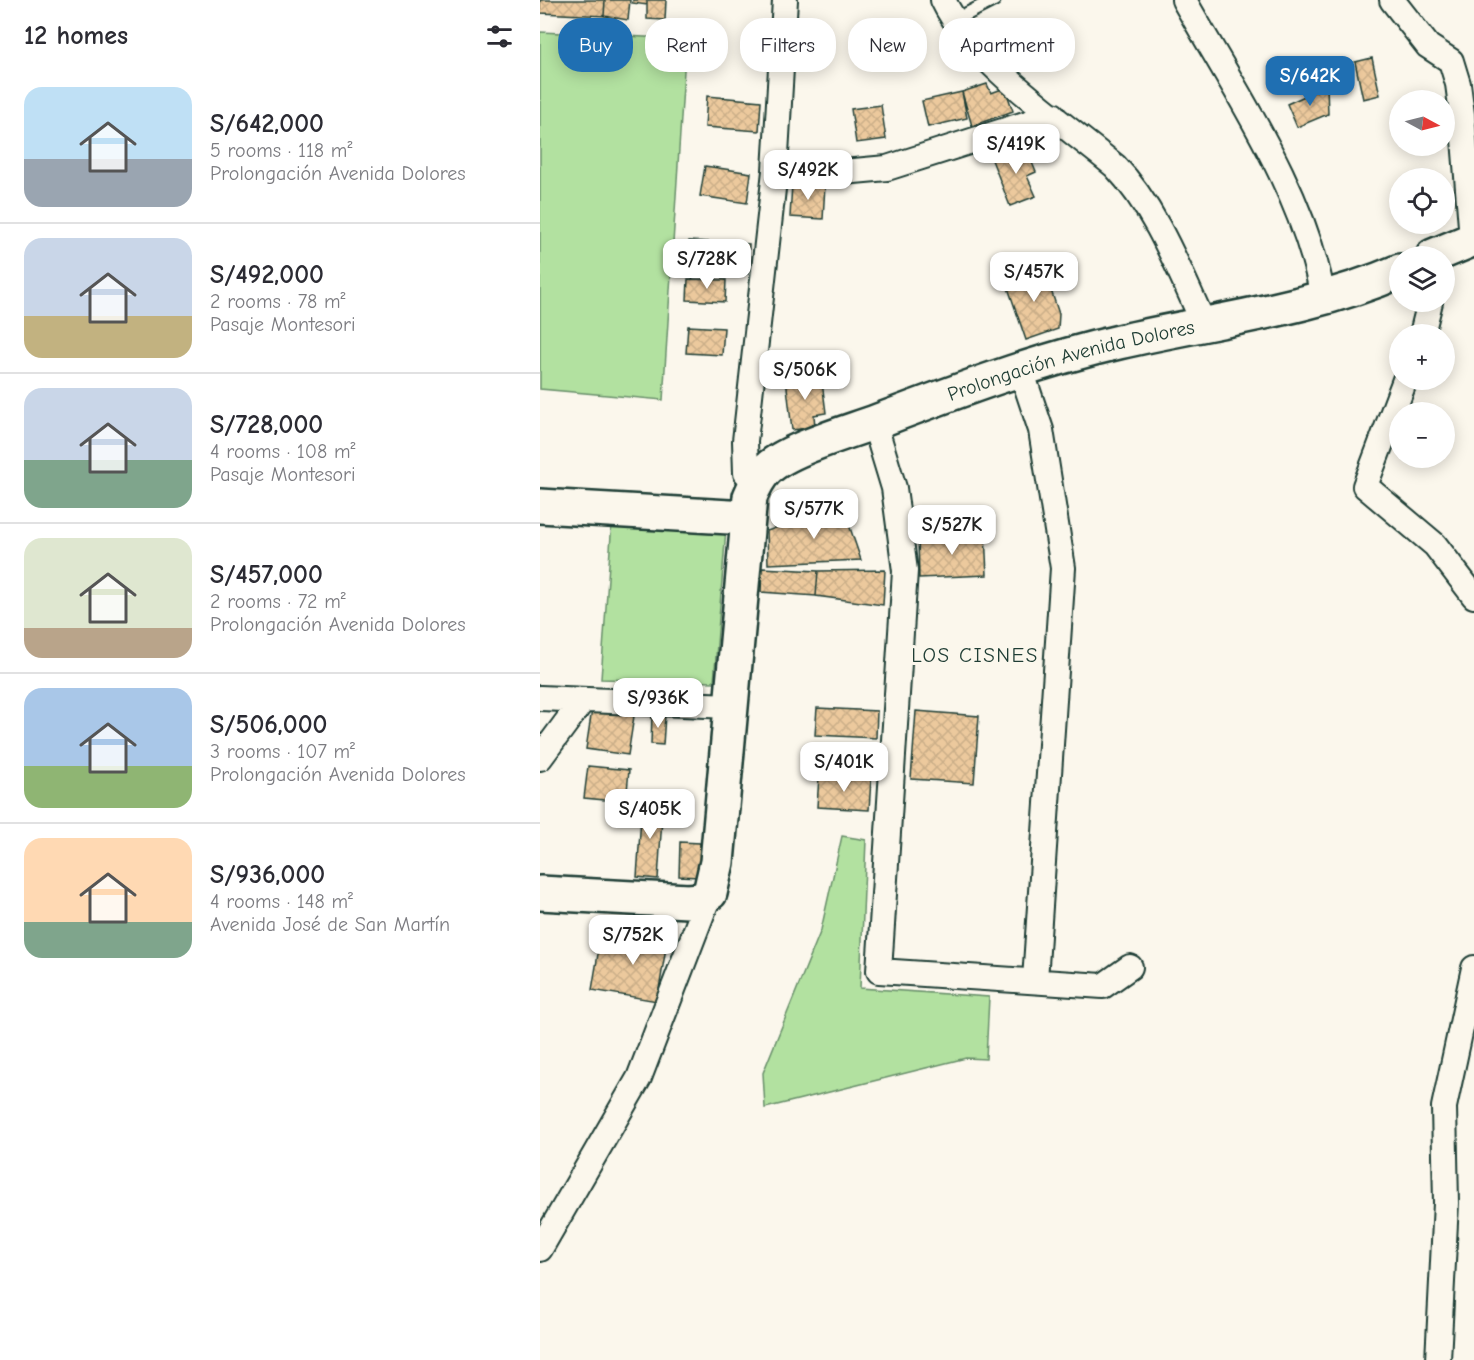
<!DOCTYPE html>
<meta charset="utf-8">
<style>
body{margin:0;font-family:"Comic Neue",sans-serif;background:#f7f7f7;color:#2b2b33;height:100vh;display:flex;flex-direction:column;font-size:22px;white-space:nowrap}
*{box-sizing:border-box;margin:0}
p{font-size:20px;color:#7c7c81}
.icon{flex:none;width:33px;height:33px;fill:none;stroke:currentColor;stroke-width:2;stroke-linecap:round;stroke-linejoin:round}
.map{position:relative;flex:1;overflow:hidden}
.details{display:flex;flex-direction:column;background:#fff;width:540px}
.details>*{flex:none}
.hud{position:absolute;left:18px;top:18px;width:570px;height:54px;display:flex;gap:12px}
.needle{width:39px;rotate:97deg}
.controls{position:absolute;left:849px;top:90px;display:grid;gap:12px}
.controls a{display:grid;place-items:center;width:66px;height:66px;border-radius:50%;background:#fff;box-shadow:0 3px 15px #0003;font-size:30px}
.price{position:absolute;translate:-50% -51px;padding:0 14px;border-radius:12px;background:#fff;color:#222;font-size:20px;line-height:39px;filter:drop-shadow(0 2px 3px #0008)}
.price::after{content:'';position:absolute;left:50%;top:36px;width:18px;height:14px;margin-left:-9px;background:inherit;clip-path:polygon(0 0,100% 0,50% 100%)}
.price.active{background:#1f6fb2;color:#fff}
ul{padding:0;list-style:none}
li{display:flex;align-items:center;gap:18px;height:150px;padding:0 24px}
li+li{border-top:2px solid #e1e1e2}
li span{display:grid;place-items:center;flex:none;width:168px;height:120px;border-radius:18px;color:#555}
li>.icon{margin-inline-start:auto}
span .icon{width:72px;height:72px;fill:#fffc;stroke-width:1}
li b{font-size:26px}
h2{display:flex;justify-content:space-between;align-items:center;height:72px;padding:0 24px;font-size:26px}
.pill{padding:0 21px;border-radius:24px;background:#fff;box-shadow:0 3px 15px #0003;font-size:21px;line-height:54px}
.pill.active{background:#1f6fb2;color:#fff}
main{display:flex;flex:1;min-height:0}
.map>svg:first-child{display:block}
</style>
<main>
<section class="details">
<h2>12 homes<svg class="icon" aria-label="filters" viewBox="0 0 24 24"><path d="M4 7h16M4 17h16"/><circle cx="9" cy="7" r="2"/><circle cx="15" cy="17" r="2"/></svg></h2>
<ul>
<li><span style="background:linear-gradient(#bfe0f5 60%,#9aa5b1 0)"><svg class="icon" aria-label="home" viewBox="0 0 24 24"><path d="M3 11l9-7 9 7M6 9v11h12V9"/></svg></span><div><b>S/642,000</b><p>5 rooms · 118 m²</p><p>Prolongación Avenida Dolores</p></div></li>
<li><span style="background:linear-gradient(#c9d6e8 65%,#c2b280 0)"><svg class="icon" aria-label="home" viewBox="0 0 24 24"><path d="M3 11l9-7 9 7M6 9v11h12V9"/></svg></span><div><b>S/492,000</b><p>2 rooms · 78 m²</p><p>Pasaje Montesori</p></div></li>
<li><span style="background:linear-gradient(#c9d6e8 60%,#7fa58c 0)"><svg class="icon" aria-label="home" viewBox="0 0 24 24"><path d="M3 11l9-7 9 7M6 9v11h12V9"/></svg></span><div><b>S/728,000</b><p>4 rooms · 108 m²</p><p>Pasaje Montesori</p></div></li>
<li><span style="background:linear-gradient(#dfe7d0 75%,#b9a48a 0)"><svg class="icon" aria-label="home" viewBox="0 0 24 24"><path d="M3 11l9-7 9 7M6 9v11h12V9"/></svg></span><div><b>S/457,000</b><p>2 rooms · 72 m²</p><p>Prolongación Avenida Dolores</p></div></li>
<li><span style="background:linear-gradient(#a9c7e8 65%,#8fb573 0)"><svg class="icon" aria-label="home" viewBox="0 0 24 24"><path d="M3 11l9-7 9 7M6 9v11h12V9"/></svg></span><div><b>S/506,000</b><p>3 rooms · 107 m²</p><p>Prolongación Avenida Dolores</p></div></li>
<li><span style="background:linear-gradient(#ffd9b3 70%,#7fa58c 0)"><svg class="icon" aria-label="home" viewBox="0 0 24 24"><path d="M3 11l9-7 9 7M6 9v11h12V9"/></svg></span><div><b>S/936,000</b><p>4 rooms · 148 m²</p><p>Avenida José de San Martín</p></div></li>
</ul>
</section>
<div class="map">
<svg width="934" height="1360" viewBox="0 0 934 1360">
<defs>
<pattern id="building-cross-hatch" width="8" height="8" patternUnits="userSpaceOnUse" patternTransform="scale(1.5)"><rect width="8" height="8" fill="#ecc99d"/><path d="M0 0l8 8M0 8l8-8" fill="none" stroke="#caae88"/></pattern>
</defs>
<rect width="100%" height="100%" fill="#fbf7ec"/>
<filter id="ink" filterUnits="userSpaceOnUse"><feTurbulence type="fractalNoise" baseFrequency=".0167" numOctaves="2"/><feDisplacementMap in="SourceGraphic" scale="12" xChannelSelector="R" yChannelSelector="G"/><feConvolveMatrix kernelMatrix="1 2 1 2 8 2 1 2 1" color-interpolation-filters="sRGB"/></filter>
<g filter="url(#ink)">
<!-- green -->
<path fill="#b2e1a0" stroke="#688f6a" stroke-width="1.5" d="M0,32L146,39L123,400L0,389Z
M72,521L186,529L174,682L61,679Z
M302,836L326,840L320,988L449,997L446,1059L426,1058L225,1108L223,1073L281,930Z"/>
<!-- building -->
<path fill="url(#building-cross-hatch)" stroke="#1f3d34" stroke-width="1.5" d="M0,0H65L64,16L0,13Z
M65,0H90L88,20L64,16Z
M93,0H107V5L92,3Z
M107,0H126L125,20L107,19Z
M832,58L840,95L823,99L815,62Z
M447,84L451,93L465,88L473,111L432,126L422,92Z
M787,86L788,114L757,127L747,104Z
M422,92L427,118L388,127L382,101Z
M167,96L221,101L219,131L165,127Z
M341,105L346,139L316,143L311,109Z
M485,146L496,172L487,176L496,196L470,206L452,160Z
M165,166L211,173L207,203L160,196Z
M252,184L285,185L283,219L250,217Z
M149,241L209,244L208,274L148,272Z
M503,266L519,314L518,329L486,340L465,279Z
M148,279L186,280L185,302L147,300Z
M148,326L184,328L182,355L146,353Z
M281,374L286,413L274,415L275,427L252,430L246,379Z
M302,504L321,560L228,564L227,531Z
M445,533L447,575L379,578L378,536Z
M222,568L278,571L276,596L221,592Z
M345,570L343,605L276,596L278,571Z
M277,708L337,711L336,738L275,735Z
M52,709L94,716L88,755L46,749Z
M376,711L439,716L434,783L371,779Z
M112,714L125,715L123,745L111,744Z
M284,746L332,747L331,775L284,774Z
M48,766L89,770L86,802L44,798Z
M279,776L331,779L329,810L277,807Z
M102,802L123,803L118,879L97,877Z
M140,842L160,843L159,877L139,876Z
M109,920L130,924L117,1001L52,990L60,942L104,950Z"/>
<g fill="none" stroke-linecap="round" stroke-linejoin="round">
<!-- service casing -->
<g stroke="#1f3d34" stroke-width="16">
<path id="service" d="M413,21L454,0"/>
</g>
<!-- minor casing -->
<g stroke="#1f3d34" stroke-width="28">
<path id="minor" d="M403,0C433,63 521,121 575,166C616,209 639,270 664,324
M644,0C696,93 765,192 783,298
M852,0L888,46L911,61L918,84L922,114L932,239
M235,171L303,172L347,168L513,115
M882,334L890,302
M480,367L501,430L523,568L495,980
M865,380L825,486L895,545L934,596
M334,422L354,488L365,571L339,971L563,986L590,967
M216,481L206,473L205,441L235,171L245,0
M0,698L190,706
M0,758L43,700
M0,1249L99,1078L170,893
M898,1360L906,1203L904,1107L934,968"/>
</g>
<!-- secondary casing -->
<g stroke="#1f3d34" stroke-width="38">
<g id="secondary">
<path d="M893,256L934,239"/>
<path d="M0,506L207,518"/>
<path id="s1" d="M0,893L148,901L160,900L170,893L177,862L210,497C214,487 218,478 226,470C247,449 309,432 338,421C417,391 496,361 579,342C673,320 770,310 860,271"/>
</g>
</g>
<!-- service -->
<use href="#service" stroke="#fbf7ec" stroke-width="12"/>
<!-- minor -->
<use href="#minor" stroke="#fbf7ec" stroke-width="24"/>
<!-- secondary -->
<use href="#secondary" stroke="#fbf7ec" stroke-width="33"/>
</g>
</g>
<g text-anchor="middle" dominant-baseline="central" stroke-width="6" stroke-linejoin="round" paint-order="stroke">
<!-- street labels -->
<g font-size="20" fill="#1f3d34" stroke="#fbf7ec">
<text stroke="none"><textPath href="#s1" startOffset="928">Prolongación Avenida Dolores</textPath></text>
</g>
<!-- neighbourhood labels -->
<g font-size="21" letter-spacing="1.5" fill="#1f3d34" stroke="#fbf7ec">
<text x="435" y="655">LOS CISNES</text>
</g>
</g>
</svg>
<div class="controls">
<a><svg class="needle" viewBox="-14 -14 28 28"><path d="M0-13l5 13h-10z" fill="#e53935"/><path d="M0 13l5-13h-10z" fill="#7c7c81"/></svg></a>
<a><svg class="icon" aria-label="locate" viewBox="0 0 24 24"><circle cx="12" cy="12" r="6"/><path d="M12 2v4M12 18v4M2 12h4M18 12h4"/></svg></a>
<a><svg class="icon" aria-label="layers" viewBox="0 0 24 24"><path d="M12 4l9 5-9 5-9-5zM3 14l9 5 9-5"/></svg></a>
<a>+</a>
<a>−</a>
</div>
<b class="price active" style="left:770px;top:107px">S/642K</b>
<b class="price" style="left:476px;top:175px">S/419K</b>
<b class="price" style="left:268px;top:201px">S/492K</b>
<b class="price" style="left:167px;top:290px">S/728K</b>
<b class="price" style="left:494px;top:303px">S/457K</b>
<b class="price" style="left:265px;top:401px">S/506K</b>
<b class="price" style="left:274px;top:540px">S/577K</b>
<b class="price" style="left:412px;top:556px">S/527K</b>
<b class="price" style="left:118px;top:729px">S/936K</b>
<b class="price" style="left:304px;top:793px">S/401K</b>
<b class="price" style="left:110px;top:840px">S/405K</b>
<b class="price" style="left:93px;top:966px">S/752K</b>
<div class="hud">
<a class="pill active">Buy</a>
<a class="pill">Rent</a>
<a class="pill">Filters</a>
<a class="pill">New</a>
<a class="pill">Apartment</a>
</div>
</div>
</main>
